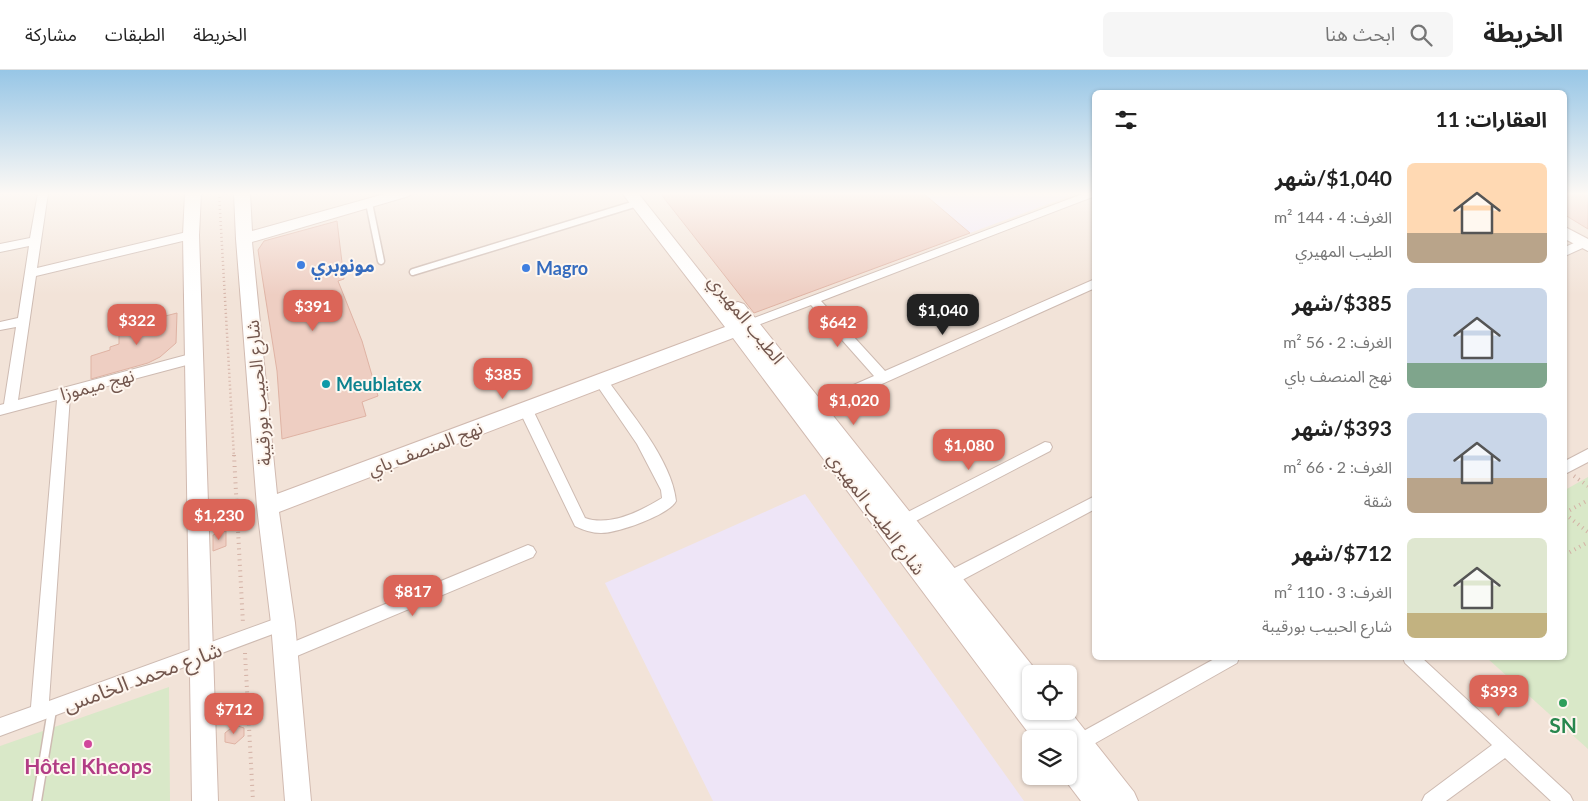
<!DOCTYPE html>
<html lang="ar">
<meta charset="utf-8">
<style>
body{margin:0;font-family:Lato,"Noto Sans Arabic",sans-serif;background:#f6f6f6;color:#222;direction:rtl;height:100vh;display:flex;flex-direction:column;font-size:19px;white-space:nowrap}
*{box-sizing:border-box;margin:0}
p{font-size:16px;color:#767676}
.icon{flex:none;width:28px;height:28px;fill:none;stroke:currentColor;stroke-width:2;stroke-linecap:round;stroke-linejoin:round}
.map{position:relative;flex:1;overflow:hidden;direction:ltr}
.details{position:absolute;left:1092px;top:20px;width:475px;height:570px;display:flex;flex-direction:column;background:#fff;border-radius:8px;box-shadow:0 1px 4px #0004;direction:rtl}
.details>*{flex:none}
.controls{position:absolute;left:1022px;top:595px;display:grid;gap:10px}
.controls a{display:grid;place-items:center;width:55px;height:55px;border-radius:8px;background:#fff;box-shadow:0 1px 4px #0004;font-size:25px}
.price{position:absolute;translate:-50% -42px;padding:0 11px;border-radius:10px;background:#db6558;color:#fff;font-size:16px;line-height:32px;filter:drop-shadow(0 1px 2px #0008)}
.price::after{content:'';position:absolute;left:50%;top:30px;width:15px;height:11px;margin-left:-8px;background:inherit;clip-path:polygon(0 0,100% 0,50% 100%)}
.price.current{background:#222;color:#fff}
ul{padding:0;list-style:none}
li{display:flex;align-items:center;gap:15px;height:125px;padding:0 20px}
li span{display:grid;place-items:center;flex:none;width:140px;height:100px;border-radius:8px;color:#555}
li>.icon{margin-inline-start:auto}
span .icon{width:60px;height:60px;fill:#fffc;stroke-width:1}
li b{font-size:21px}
h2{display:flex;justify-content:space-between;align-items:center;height:60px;padding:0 20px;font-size:21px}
header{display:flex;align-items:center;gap:30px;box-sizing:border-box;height:70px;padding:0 25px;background:#fff;border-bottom:1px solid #e0e0e0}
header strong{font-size:24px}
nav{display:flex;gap:28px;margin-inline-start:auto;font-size:18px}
.search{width:350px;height:45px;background:#f6f6f6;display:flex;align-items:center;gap:12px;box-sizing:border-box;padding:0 18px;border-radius:8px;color:#767676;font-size:19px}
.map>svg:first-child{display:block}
</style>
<header>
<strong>الخريطة</strong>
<div class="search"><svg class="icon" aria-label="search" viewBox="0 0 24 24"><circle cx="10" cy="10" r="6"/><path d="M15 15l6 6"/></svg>ابحث هنا</div>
<nav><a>الخريطة</a><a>الطبقات</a><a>مشاركة</a></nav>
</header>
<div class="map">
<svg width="1588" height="731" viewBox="0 0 1588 731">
<rect width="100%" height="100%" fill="#fbf2e9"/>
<!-- residential -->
<path fill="#f2e3d8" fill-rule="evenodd" d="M0,123H1095V588H1565V123H1588V731H0ZM1031,604H1069V641H1031ZM1031,669H1069V706H1031Z"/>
<!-- education -->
<path fill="#eee5f7" d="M923,123H1078L970,163Z
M805,424L1024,731H713L605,513Z"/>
<!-- green -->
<path fill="#d9e8c8" d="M1588,407V679L1487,588H1565V420Z
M169,617L170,731H0V676Z"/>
<!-- building -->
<path fill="#eecec2" stroke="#dfb3a4" d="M660,123H923L970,163L754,243Z
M1565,123H1588V159L1565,145Z
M337,151L344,209L338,211L362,271L378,326L362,332L366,346L282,369L277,301L258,180L264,171Z
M177,243L176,273L160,287L148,293L91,309V286L110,280V277L119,274V264L138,253Z
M226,461V476L213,481V465Z
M235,655L244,658V666L235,674L225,672V663Z"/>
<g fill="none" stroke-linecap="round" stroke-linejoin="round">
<!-- lane-far1 casing -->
<g stroke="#cebbb2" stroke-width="9">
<path id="lane-far1" d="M369,133L381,191
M413,202L638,133"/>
</g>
<!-- lane casing -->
<g stroke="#cebbb2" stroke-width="11">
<path id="lane" d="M37,731L52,640"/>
</g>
<!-- street casing -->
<g stroke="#cebbb2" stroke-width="2">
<path id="street" d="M38,123H48L37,198L191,161L197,165L191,169L36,206L18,330L194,283L200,288L194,293L70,326L49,631L283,546L289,548L291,553L289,558L0,666V648L31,637L57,330L0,345V335L4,334L16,257L0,260V252L18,248L29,176L0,182V174L30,168Z
M1085,123H1095V126L821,231L885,301L1095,209V218L813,345L808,346L801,341L803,337L874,306L811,235L750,258L744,254L746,251Z
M1583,169L1587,170V176L1565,186V177Z
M601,306L606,308C629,341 672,390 676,431C669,445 618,463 601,463C592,463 583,460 575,456L519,340L521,336H531L585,448C610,457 641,441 662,428L661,420L637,374L594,311Z
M1045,372L1050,373L1052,377L1050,381L910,454L905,456L900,454L898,450L900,446Z
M1588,379V392L1565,404V391Z
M1095,426V439L949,517L943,519L937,517L935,512L937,507Z
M528,475L533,477L536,482L533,487L285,591L279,588L277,583L279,578Z
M1216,588H1239L1237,593L1069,688V669Z
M1403,588H1422L1570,725L1573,731H1551L1505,688L1446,731H1422L1425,725L1492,675L1405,593Z"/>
</g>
<!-- secondary casing -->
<g stroke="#d1bab0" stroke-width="2">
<path id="secondary" d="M185,123H201L199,165L218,731H192L183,165Z
M234,123H250L252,161L388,123H412L409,126L252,172L277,424L725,257L622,123H638L729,238L732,234L738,232L744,234L1039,604H1031V641L1069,640L1134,722L1138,731H1081L1062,706H1069V669H1033L733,268L279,442L295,553L311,731H285L271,553L257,437L236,169Z
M1565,157L1588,169V181L1565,169Z"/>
</g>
<!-- path-far1 -->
<path stroke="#d3b1a5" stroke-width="2.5" stroke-dasharray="1 3" stroke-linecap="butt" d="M219,123L234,387"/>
<!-- path -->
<path stroke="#d3b1a5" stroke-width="4" stroke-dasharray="1 4.5" stroke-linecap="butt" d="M234,385L243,554
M1574,406L1588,416
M1565,443L1588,430
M1565,444L1588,462
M1565,485L1588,472
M245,583L253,731"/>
<!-- lane-far1 -->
<use href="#lane-far1" stroke="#fff" stroke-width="6"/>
<!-- lane -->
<use href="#lane" stroke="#fff" stroke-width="8"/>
<!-- street -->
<use href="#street" fill="#fff" fill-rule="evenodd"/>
<!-- secondary -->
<use href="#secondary" fill="#fff" fill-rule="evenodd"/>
</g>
<!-- sky -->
<linearGradient id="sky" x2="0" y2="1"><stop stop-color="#97c6e6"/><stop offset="0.55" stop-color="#fdf9f5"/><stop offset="1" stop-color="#fdf9f5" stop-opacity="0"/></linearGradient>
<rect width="1588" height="225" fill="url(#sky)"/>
<!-- markers -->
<g fill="#3f7fe0" stroke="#fef6ef" stroke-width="2">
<circle cx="301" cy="195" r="5"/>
<circle cx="526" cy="198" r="5"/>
</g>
<circle fill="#0f9aa8" stroke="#fef6ef" stroke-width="2" cx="326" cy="314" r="5"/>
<circle fill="#2e9e5b" stroke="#fef6ef" stroke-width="2" cx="1563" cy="633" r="5"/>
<circle fill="#d1479c" stroke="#fef6ef" stroke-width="2" cx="88" cy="674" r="5"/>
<g text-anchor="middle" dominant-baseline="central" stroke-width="4" stroke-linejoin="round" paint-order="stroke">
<!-- shop labels -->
<g font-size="18" font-weight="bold" fill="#366cbe" stroke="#fef6ef" text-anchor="start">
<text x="311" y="195">مونوبري</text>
<text x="536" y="198">Magro</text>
</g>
<!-- street labels -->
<g font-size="18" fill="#73574e" stroke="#fef6ef">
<text transform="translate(747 249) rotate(51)">الطيب المهيري</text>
<text transform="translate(97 314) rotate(-15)">نهج ميموزا</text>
<text transform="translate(258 323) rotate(-95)">شارع الحبيب بورقيبة</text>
<text transform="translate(425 378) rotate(-21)">نهج المنصف باي</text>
<text transform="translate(877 443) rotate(53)">شارع الطيب المهيري</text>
</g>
<!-- culture labels -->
<g font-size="18" font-weight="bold" fill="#0d838f" stroke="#fef6ef" text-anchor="start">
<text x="336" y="314">Meublatex</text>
</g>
<!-- near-street labels -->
<g font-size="21" fill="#73574e" stroke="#fef6ef">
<text transform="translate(142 606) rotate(-20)">شارع محمد الخامس</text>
</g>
<!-- near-leisure labels -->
<g font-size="21" font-weight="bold" fill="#27864d" stroke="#fef6ef">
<text x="1563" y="654">SN</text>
</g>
<!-- near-hotel labels -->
<g font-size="21" font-weight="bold" fill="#b23c85" stroke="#fef6ef">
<text x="88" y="695">Hôtel Kheops</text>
</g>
</g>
</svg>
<div class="controls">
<a><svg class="icon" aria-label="locate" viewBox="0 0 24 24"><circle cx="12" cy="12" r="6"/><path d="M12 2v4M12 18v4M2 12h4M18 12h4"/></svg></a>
<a><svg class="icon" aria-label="layers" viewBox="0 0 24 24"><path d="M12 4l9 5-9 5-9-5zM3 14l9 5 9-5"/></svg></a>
</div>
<b class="price" style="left:313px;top:262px">$391</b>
<b class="price current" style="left:943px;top:266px">$1,040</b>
<b class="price" style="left:137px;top:276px">$322</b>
<b class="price" style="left:838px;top:278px">$642</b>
<b class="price" style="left:503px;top:330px">$385</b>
<b class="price" style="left:854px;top:356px">$1,020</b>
<b class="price" style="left:969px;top:401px">$1,080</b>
<b class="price" style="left:219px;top:471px">$1,230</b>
<b class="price" style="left:413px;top:547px">$817</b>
<b class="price" style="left:1499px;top:647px">$393</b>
<b class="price" style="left:234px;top:665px">$712</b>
<section class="details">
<h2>العقارات: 11<svg class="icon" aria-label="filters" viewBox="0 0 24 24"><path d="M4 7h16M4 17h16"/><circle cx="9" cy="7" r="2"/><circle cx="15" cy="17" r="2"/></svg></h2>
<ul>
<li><span style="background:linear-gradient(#ffd9b3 70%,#b9a48a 0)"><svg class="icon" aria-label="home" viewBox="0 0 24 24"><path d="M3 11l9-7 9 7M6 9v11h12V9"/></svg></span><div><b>$1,040/شهر</b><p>الغرف: 4 · 144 m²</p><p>الطيب المهيري</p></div></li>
<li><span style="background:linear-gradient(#c9d6e8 75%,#7fa58c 0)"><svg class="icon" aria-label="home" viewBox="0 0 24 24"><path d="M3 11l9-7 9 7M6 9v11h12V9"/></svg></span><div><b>$385/شهر</b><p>الغرف: 2 · 56 m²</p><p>نهج المنصف باي</p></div></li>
<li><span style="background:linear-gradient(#c9d6e8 65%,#b9a48a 0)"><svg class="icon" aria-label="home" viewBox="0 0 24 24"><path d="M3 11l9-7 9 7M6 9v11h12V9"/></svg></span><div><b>$393/شهر</b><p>الغرف: 2 · 66 m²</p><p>شقة</p></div></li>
<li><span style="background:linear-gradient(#dfe7d0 75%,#c2b280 0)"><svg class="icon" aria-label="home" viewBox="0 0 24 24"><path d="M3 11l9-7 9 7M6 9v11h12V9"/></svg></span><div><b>$712/شهر</b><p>الغرف: 3 · 110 m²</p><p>شارع الحبيب بورقيبة</p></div></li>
</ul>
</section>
</div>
